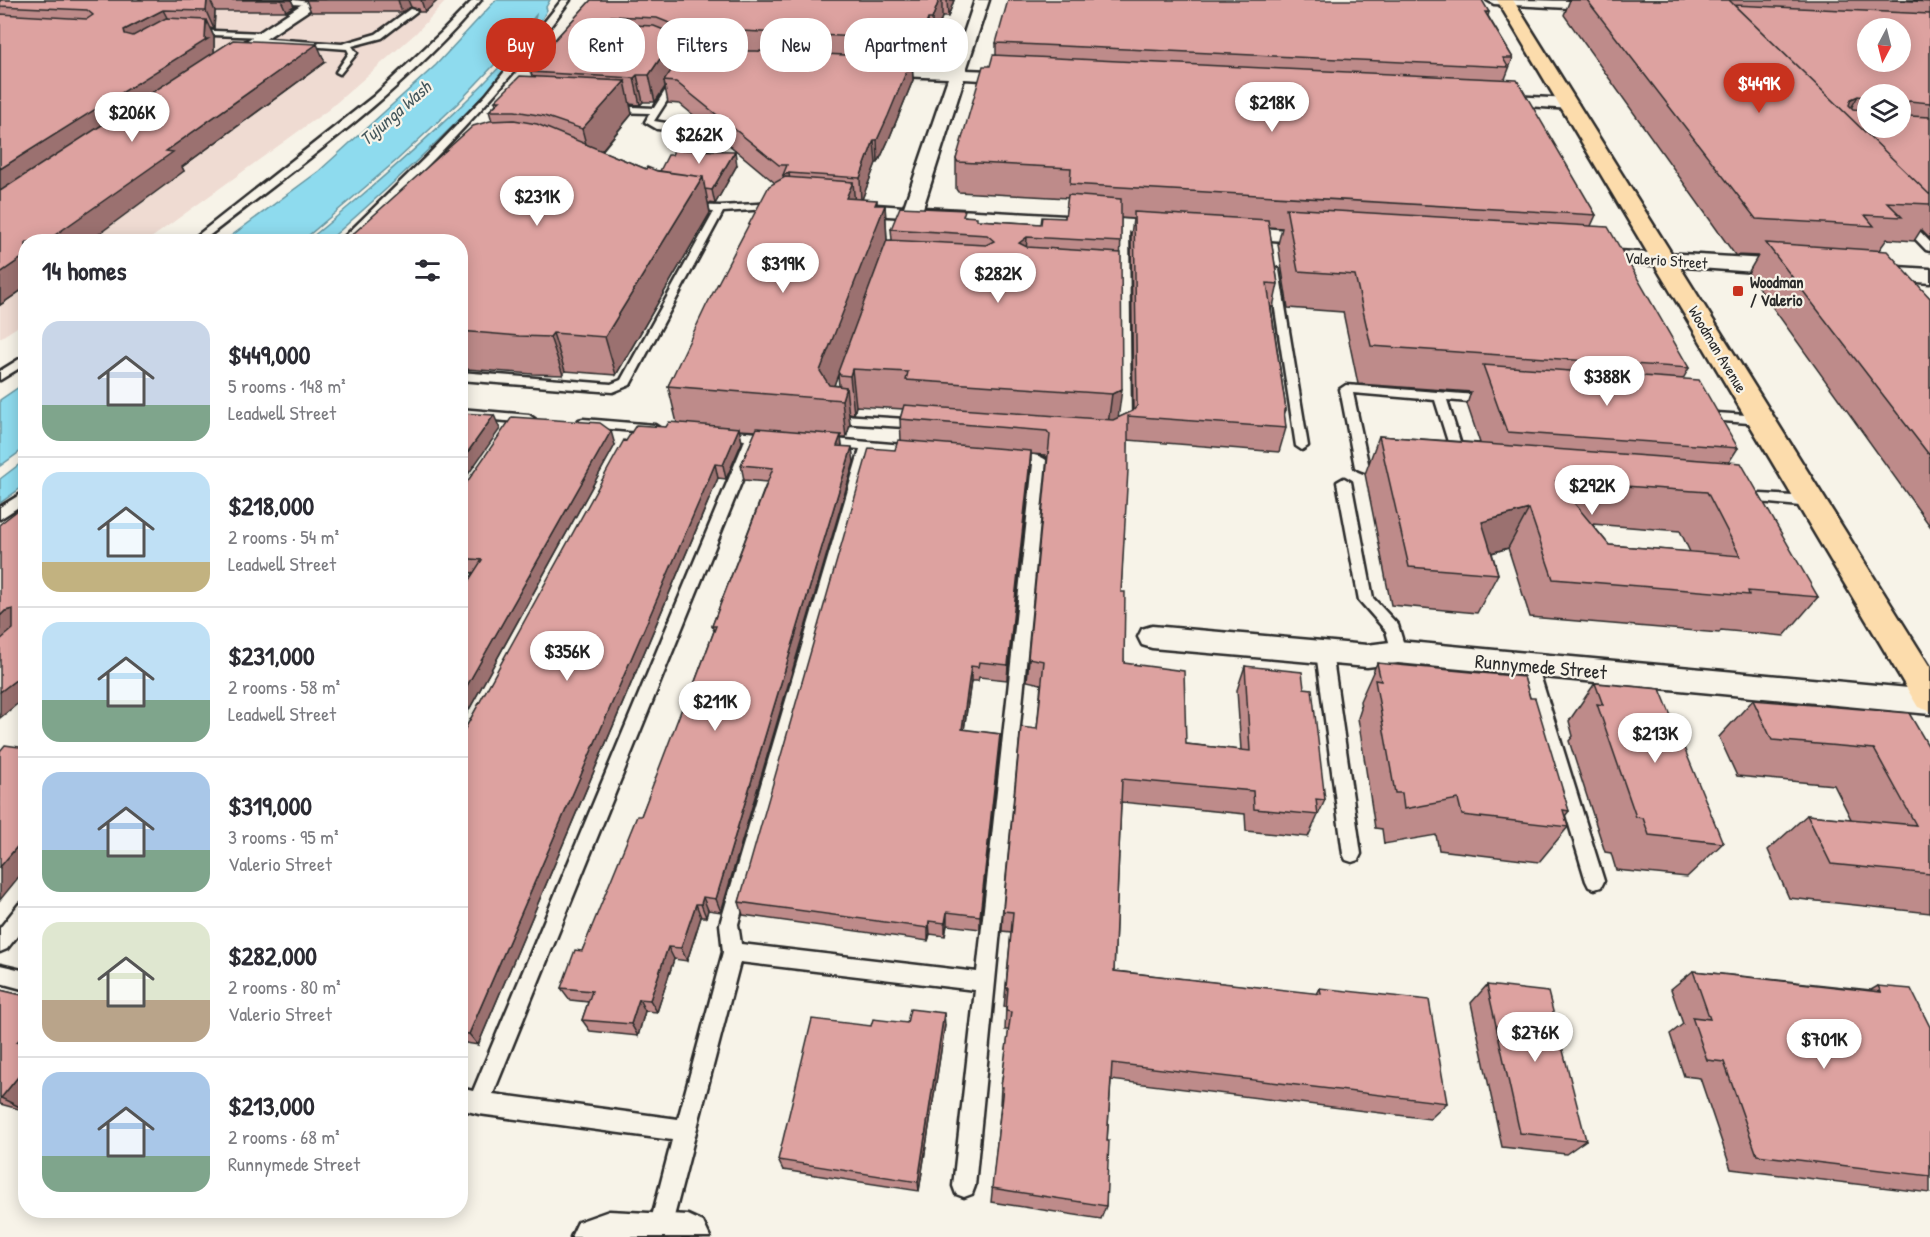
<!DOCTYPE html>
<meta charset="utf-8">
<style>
body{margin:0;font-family:"Patrick Hand",sans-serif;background:#f7f7f7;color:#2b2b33;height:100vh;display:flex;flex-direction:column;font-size:22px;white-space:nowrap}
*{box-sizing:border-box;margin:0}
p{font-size:20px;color:#7c7c81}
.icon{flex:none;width:33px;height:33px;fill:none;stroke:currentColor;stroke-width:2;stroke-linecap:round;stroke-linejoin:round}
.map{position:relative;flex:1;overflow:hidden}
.details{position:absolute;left:18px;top:234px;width:450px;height:984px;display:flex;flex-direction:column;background:#fff;border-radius:24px;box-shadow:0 3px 15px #0003}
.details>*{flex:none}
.hud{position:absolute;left:486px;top:18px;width:570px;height:54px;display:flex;gap:12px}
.needle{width:39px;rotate:187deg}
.controls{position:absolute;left:1857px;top:18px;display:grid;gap:12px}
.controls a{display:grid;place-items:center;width:54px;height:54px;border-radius:50%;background:#fff;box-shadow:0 3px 15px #0003;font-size:30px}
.price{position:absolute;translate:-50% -51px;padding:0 14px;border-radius:21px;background:#fff;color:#222;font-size:20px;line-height:39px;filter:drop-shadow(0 2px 3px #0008)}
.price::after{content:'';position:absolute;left:50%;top:36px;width:18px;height:14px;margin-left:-9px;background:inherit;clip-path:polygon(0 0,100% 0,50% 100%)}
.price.selected{background:#c8321e;color:#fff}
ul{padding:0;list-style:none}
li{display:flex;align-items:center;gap:18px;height:150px;padding:0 24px}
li+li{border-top:2px solid #e1e1e2}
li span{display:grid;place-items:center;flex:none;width:168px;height:120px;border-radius:18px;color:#555}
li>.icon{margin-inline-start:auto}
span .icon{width:72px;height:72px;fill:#fffc;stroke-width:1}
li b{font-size:26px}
h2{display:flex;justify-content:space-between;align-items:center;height:72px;padding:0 24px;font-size:26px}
.tag{padding:0 21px;border-radius:24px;background:#fff;box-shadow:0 3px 15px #0003;font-size:21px;line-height:54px}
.tag.selected{background:#c8321e;color:#fff}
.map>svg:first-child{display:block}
</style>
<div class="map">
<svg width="1930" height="1237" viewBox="0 0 1930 1237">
<rect width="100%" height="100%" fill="#f7f3e8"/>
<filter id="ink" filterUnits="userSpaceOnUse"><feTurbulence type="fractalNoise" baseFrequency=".0167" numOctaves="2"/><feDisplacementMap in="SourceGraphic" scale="12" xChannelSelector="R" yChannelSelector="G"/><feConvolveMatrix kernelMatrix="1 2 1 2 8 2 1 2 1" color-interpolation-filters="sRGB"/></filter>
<g filter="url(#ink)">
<!-- built -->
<path fill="#efdbd2" d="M0,0H447L415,34L328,110L147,241L26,242L25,322L0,338Z"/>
<!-- water -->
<path fill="#8edbee" stroke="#6695a0" stroke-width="1.5" d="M496,0H550L546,7L547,10C527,50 496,83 465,114C421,158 375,200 328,241H307C346,210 530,55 536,15L495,64L457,104L397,160L302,241L223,242L319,171L436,65Z
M25,383V448L0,466V400Z
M25,460V485L0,503V479Z"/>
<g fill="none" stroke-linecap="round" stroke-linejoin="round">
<!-- service casing -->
<g stroke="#2b2b2b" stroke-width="5">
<path id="service" d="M244,0H294L316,3L312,5L248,2Z
M473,0H481C402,94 297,167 201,242H189L374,96L442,32Z
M562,0H570C506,89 429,166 350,242H339L429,154L486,95Z
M410,9L417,11L382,38L352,46L357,53L340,74L336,72L349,53L347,49L255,42L251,40L255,38L342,44L376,34Z
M191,30L263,33L267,35L263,37L188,34V30Z
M674,77L681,79L654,121L702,129L710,141L706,154L698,152L702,141L696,133L657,129L645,122L650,113L611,112L607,109L611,106L654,108Z
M777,203L782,206L780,208L723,212L630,385L613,392L460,380V372L611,384L621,380L714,212L690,210L687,209V205L720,206Z
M1900,219H1908L1930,242V251L1926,250L1900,223Z
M1124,222L1129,225L1131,430L1120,437L1114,433L1119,428V225Z
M1274,267L1279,270L1308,446L1302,450L1296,446L1269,270Z
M26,355V364L0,380V371Z
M1346,385L1489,396L1495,400L1489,404L1447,400L1466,461L1460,465L1454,461L1435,400L1353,393L1368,463L1387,465L1394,469C1386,476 1363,474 1355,467L1340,389Z
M834,408L838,409L843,415L921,420L927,424L921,428L839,423L835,422L828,412Z
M460,409L529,415L535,419L529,423L460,417Z
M1702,412L1761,416L1767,420L1761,424L1698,419L1696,416L1698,413Z
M583,419L655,425L661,429L655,433L579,426L577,423L579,420Z
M721,430L771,434L777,438L771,442L758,441L493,1094L678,1119L723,952L720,924L860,449L817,445L816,442L822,438L915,446L921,450L915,454L872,450L738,924L741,944L977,972L1033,464L1011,462L1005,458C1012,451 1039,453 1046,460L975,1186L972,1194L964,1197L956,1194L953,1186L975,990L740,962L670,1232L668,1237H650L648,1232L672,1140L479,1114L460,1109V1088L473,1091L745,440L717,437L715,434Z
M1344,478L1351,482L1373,598L1398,625L1406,652L1403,656H1393L1386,631L1359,600L1337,482Z
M26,491V502L0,519V507Z
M1743,493L1811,497L1818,502L1811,507L1738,500L1736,497L1738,494Z
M1324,646L1329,648L1332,652L1361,854L1358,860L1352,862L1346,860L1343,854L1316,652L1319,648Z
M1529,659L1535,661L1537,665L1604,881L1601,887L1595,889L1589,887L1586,881L1521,665L1523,661Z
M26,902V925L7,949L0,952V928L19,904Z
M0,965L26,971V990L0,983Z"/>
</g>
<!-- minor casing -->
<g stroke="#2b2b2b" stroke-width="5">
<path id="minor" d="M308,0H324L225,66L220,67L213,63Z
M975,0H989L966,70L1017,72L1025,77L1017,82L964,79L923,208L1170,222L1177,224L1180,228L1177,232L1170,234L841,213L839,209L841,205L848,203L904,207L948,78L874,75L866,70L874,65L952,69Z
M1487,0C1507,0 1603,0 1613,6L1606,10L1494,4Z
M1492,95L1570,99L1578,104L1570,109L1486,103L1484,100Z
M1231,226L1317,232L1324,234L1327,238L1324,242L1317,244L1224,236L1221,232L1224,228Z
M1588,249L1665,254L1672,256L1675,260L1672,264L1665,266L1581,259L1578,255L1581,251Z
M1152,626L1367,645L1398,641L1930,690V714L1398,663L1367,667L1152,648L1142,645L1138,637L1142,629Z
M609,1211L688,1215L703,1222L710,1237H571L578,1222Z"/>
</g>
<!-- tertiary casing -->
<g stroke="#2b2b2b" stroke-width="5">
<path id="tertiary" d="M1665,253L1798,261L1806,263L1810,268L1806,273L1798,275L1657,265L1654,260L1657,255Z
M1864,265L1930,269V283L1856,277L1852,272L1856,267Z"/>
</g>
<!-- primary casing -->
<g stroke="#2b2b2b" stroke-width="5">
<path id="primary" d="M1497,0H1513L1930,667V711L1918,707Z"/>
</g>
<!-- service -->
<use href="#service" fill="#f7f3e8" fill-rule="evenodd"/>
<!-- minor -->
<use href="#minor" fill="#f7f3e8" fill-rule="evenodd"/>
<!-- tertiary -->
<use href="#tertiary" fill="#f7f3e8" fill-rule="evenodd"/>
<!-- primary -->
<use href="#primary" fill="#fcdcac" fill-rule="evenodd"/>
</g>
<!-- wall -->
<path fill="#be8b8a" stroke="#2b2b2b" stroke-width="1.5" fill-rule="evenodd" d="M0,0H291L294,6L286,11H215L214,29L210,28L214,37V52L325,62L182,167L184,171L26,242V287L0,305Z
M306,0H438L425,12H419L418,9L411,7L402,12H311Z
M591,0H954L948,17H942L932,45H929L925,56H923L918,66H912L913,80L889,139L878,163H876L862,199L877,205H885L887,241L892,240L891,229L965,216L977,220L1041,224L1065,218L1068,198L958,192L956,189V159L990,66L996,55V43L1489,12L1488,16L1513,58L1505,79L1596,215L1591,226L1689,368L1683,379L1738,448L1729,462L1818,597L1784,636L1721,630L1719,633L1530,617L1508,548L1492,553L1498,574L1477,613L1391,605L1365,474L1379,436L1480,443L1467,404L1471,392L1358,384L1343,312L1288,308L1278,244L1282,228L1269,227L1278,284L1273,307H1271L1286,410L1284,415L1286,428L1279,452L1128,440L1121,592L1124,663L1186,744L1241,750L1237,690L1245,666L1304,688L1325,800L1308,837L1246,831L1245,814L1121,802L1114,971L1317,994L1320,988L1447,1103L1430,1119L1111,1080L1107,1141L1106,1206L1101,1219L991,1202L1001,1104H1000L1001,1087L1009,1030H1005L1006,1007H1004L1011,932L1002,931L1003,911L1037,729L1041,684L1027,681L1048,459L1045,455L1031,454L1007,680L979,677L978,681H971L964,730L1000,734L999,748L980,929L947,925L945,936L930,934L928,941L743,915L739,902L895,450L901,440L900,419L903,409L856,406L854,414L849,413L850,425L846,438H841L842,446L854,462L721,912L708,910L706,917H701L687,961L674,959L657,1012L645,1011L638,1036L590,1031L582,1020L588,1002L570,1000L561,988L582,951L641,816L687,703L714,631L712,626L767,482L744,480L741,465L756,431L739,430L742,442L726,479L718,478L708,502L478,1045L460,1042V738L626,441L677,423L668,386L775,183L680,104L668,103L665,87L655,102H643L640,105L630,104L632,114L602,151L646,169L660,171L737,165L715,204L708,203L710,213L616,375L565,371L563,375L533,374L466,369L460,355V242L492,121L489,111L496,104L495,101L532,76L529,68ZM1121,218L1133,219L1131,235L1133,411L1118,418ZM838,374L839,386L834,385ZM1592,524L1680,531L1690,552L1609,545Z
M1570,0H1930V239L1921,230L1914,241L1887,239L1879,250L1930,298V526L1748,273L1758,256L1735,255L1564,15ZM1868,94H1900L1868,128Z
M615,445L460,726V594L474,573L460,572V492Z
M1377,663L1530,698L1569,811L1565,816L1568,827L1539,862L1439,850L1436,835L1384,844L1382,829L1375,828L1358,718L1361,709L1360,701Z
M1595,683L1723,843L1687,877L1616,870L1611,853L1605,852L1569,741L1573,736L1569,721Z
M1753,700L1930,749V913L1789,898L1768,850L1807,815L1851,819L1834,785L1737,776L1719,737Z
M1693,971L1871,990L1878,986L1930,1027V1193L1731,1169L1700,1078L1684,1076L1670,1034L1683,1024L1671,989Z
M1487,985L1586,1140L1566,1154L1502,1147L1471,1003Z
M0,990L26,996V1111L0,1104Z
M907,1023L945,1025L919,1191L783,1170L778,1160L871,1026Z"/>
<!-- shaded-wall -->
<path fill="#9b7170" stroke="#2b2b2b" stroke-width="1.5" d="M207,0H210L215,11L214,29L206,11Z
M281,0H291L294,6L286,11Z
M398,0H408L411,7L402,12Z
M421,0H438L425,12Z
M939,0H942V17L932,45V19Z
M947,0H954L948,17Z
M163,10L172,27L134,48L125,34L124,30Z
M611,16L617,42L609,18Z
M928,19L929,45L925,56L924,30Z
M206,20L214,37V51L217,57L0,198V169L205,39Z
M922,30L923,56L918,66L917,40Z
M679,36L683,63L664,81L665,87L655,102L649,75L668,47Z
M317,44L325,62L182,167L184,171L88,242H45L166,151Z
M912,58L913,80L889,139L878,163L877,140Z
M637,75L643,102L640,105L634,78Z
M625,81L632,114L591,163L582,129Z
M1858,96L1850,110L1843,113L1851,99Z
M874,140L876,163L861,202L860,178Z
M735,151L737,165L715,204L712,190Z
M789,173L792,197L786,198L783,175Z
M703,177L710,213L616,375L605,337Z
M853,182L856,217L846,198Z
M877,200L878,222L885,205L887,241L829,399L820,371Z
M1027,237L1025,273L1019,243Z
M26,255V287L0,305V273Z
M553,333L565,371L563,375L550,337Z
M852,369L856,406L854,414L850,376Z
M846,387L850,425L846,438L842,400Z
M1122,389L1117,427L1107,432L1112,394Z
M494,415L500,429L460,486V463Z
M739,428L742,442L726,479L723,465Z
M611,431L615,445L460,726V698Z
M841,435L842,450L837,446Z
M852,447L854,462L721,912L716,899Z
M1031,451V466L1007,680L1008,665Z
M715,464L718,478L478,1045L469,1034Z
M1529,509L1508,548L1463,561L1482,522Z
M13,609L26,621L0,644V616L5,611Z
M971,666V681L962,744V729Z
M26,672V697L0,718V692Z
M1000,734L999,748L980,929V916Z
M26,836V868L0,900V867Z
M703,897L708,910L706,917L701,904Z
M696,904L701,917L687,961L681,948Z
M947,912V925L945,936V923Z
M929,921L930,934L928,941V928Z
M668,947L674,959L657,1012L650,1000Z
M639,999L645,1011L638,1036L631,1024Z
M944,1013L945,1025L919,1191L918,1182Z
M26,1032V1046L17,1042Z
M26,1067V1110L1,1098Z"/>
<!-- building -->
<path fill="#dda2a0" stroke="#2b2b2b" stroke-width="1.5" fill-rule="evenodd" d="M0,0H207L206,11L163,10L124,30L125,34L133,36L166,18L206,20L205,39H208L0,169V14L87,19L93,15L87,10L0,6Z
M591,0H939L932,19H928L924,30H922L917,40L682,28L657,18L611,16L609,18L611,24L654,26L679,36L668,47L649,75H637L634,78L531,72L534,69L529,68Z
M1008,0H1482L1489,12H1485L1513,58H1503L1508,67L996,43Z
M1587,0H1729L1930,195V204L1887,202L1902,217L1865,215L1874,226L1756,219Z
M1892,0H1930V2Z
M1734,5L1930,14V103L1909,101L1906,104L1907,113L1909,116L1930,117V195ZM1868,28H1900V62H1868ZM1868,94H1900V128H1868V111L1853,109L1849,105L1851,99L1858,96L1868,98Z
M233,40L317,44L166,151L173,152L45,242H26V255L0,273V191Z
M688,51H756L912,58L888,116L877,140H874L860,178L789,173L783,175L787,165H779L676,82L664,81L679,59Z
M993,55L1517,80L1596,215L1070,184L1071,168L958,162L956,159L983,66H990Z
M520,76L625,81L582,129L544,116L515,111H489L500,101H495Z
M514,120L537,124L646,169L647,167L657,171L703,177L605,337L553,333L550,337L519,336L460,331V318L463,315L460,312V242H344L473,126L490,121Z
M674,150L735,151L712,190L705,189L703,177L660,171L668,155H672Z
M785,177L853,182L846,198L877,200L875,205H885L820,371L829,385L846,387L842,400L668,386L706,306L769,186Z
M1068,195L1121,199V242L1027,237L1019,243L1027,247L1121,253L1122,389L1112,394L906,380L908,372L852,369L850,376L840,375L838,372L887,240L986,245L994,241L987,235L891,229L900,207L965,210L963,216L977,217V220L1041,224L1042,217L1065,218Z
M1286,208L1608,227L1689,368L1371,346L1355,275L1298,271Z
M1134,212L1268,220L1278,284L1267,283L1286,410H1284L1286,428L1128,416V470L1121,592H1125L1124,663L1184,671L1186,744L1250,751L1245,666L1302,672L1304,688L1312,689L1325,800L1316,799L1318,815L1254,809L1253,791L1122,779L1114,971L1321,994L1320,988L1429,1000L1447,1103L1112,1063L1107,1141H1109L1106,1206L992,1188L1003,1087H1001L1011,1012L1006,1011L1008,988H1006L1013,912L1003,911L1021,727L1037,729L1044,661L1028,658L1050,435L1047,431L900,419L904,405L1113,420L1133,411L1137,406Z
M1766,243L1887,251L1930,298V456Z
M1483,365L1699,380L1738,448L1507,432Z
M460,413L494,415L460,463Z
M512,417L600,423L611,431L460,698V594L482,560L460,558V492Z
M669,422L739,428L723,465L715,464L705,488L469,1034L460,1033V738L624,440L626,441L636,425L666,427Z
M757,428L841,435L837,446L852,447L716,899L703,897L701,904H696L681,948L668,947L650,1000L639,999L631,1024L582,1020L592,991L561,988L575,950L582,951L637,816H641L684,703H687L716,626H712L773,468L741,465Z
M1379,436L1741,463L1818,597L1748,591L1749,595L1553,579L1529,509L1482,522L1498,574L1409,567ZM1556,481L1707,492L1740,556L1609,545Z
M898,440L1031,451L1008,665L979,662L978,667L971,666L962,729L1000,734L980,916L947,912L945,923L929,921L928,928L739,902L869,448L895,450Z
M26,504V672L0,692V640L13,629V609L5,611L0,616V524Z
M1377,663L1524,677L1530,698H1535L1569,811L1563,810L1568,827L1462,815L1458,799L1404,809L1402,793H1395L1375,680L1381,681Z
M1595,683L1660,689L1723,843L1649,835L1643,818L1636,817L1597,704L1603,705Z
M1753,700L1909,713L1930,749V874L1831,864L1807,815L1916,825L1874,749L1772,740Z
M5,745L26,748V836L0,867V751Z
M1693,971L1881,992L1878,986L1911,989L1930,1027V1176L1757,1155L1724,1062L1707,1060L1692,1017L1710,1019Z
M1487,985L1548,992L1586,1140L1520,1133Z
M0,990L26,996V1032L17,1042L26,1044V1067L1,1098L0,1097Z
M910,1009L944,1013L918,1182L778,1160L812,1019L871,1026L873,1019L907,1023Z"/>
</g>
<!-- markers -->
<rect fill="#c8321e" stroke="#f7f3e8" stroke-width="2" x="1732" y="285" width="12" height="12" rx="3"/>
<g text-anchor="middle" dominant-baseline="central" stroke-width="4.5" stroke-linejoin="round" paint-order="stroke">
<!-- far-street labels -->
<g font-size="16" fill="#2b2b2b" stroke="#f7f3e8">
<text transform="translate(1666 260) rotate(4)">Valerio Street</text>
<text transform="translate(1718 349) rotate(59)">Woodman Avenue</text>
</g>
<!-- far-poi labels -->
<g font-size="16" font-weight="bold" fill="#2b2b2b" stroke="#f7f3e8" text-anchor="start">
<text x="1750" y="282">Woodman<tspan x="1750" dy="18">/ Valerio</tspan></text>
</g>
<!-- far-water labels -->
<g font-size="18" font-style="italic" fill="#44575c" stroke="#f7f3e8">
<text transform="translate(395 113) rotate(-41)">Tujunga Wash</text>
</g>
<!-- street labels -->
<g font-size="20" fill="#2b2b2b" stroke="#f7f3e8">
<text transform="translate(1541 666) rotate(5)">Runnymede Street</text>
</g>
</g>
</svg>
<div class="controls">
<a><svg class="needle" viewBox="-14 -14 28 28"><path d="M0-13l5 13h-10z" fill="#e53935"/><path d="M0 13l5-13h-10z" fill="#7c7c81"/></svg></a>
<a><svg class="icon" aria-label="layers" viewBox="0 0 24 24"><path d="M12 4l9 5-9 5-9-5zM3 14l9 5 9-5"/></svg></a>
</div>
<b class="price selected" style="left:1759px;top:114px">$449K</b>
<b class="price" style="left:1272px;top:133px">$218K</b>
<b class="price" style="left:132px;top:143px">$206K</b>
<b class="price" style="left:699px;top:165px">$262K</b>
<b class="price" style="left:537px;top:227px">$231K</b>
<b class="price" style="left:783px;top:294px">$319K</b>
<b class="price" style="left:998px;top:304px">$282K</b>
<b class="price" style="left:1607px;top:407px">$388K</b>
<b class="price" style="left:1592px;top:516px">$292K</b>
<b class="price" style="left:567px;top:682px">$356K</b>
<b class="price" style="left:715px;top:732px">$211K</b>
<b class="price" style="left:1655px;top:764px">$213K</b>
<b class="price" style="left:1535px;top:1063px">$276K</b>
<b class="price" style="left:1824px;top:1070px">$701K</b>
<div class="hud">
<a class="tag selected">Buy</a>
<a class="tag">Rent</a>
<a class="tag">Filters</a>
<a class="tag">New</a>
<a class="tag">Apartment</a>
</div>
<section class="details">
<h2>14 homes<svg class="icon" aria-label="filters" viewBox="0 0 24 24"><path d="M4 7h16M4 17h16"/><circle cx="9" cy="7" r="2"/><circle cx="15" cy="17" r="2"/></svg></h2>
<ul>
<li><span style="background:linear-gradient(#c9d6e8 70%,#7fa58c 0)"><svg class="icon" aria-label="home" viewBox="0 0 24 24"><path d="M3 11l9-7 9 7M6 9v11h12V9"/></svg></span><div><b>$449,000</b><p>5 rooms · 148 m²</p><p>Leadwell Street</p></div></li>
<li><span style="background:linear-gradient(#bfe0f5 75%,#c2b280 0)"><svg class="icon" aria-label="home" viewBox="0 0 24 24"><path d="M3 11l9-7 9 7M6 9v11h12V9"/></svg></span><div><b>$218,000</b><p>2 rooms · 54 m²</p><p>Leadwell Street</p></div></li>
<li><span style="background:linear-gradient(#bfe0f5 65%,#7fa58c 0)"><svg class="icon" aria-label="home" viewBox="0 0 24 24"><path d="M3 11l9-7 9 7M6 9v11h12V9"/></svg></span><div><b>$231,000</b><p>2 rooms · 58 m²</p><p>Leadwell Street</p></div></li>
<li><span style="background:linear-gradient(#a9c7e8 65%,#7fa58c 0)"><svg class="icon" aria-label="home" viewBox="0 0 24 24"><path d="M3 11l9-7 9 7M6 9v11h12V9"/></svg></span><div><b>$319,000</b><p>3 rooms · 95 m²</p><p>Valerio Street</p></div></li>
<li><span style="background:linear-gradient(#dfe7d0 65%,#b9a48a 0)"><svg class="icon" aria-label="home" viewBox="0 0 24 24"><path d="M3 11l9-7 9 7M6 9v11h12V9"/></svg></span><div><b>$282,000</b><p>2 rooms · 80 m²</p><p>Valerio Street</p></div></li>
<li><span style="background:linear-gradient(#a9c7e8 70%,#7fa58c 0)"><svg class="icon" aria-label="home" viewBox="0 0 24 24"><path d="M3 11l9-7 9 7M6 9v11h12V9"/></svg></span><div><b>$213,000</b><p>2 rooms · 68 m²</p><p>Runnymede Street</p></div></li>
</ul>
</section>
</div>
